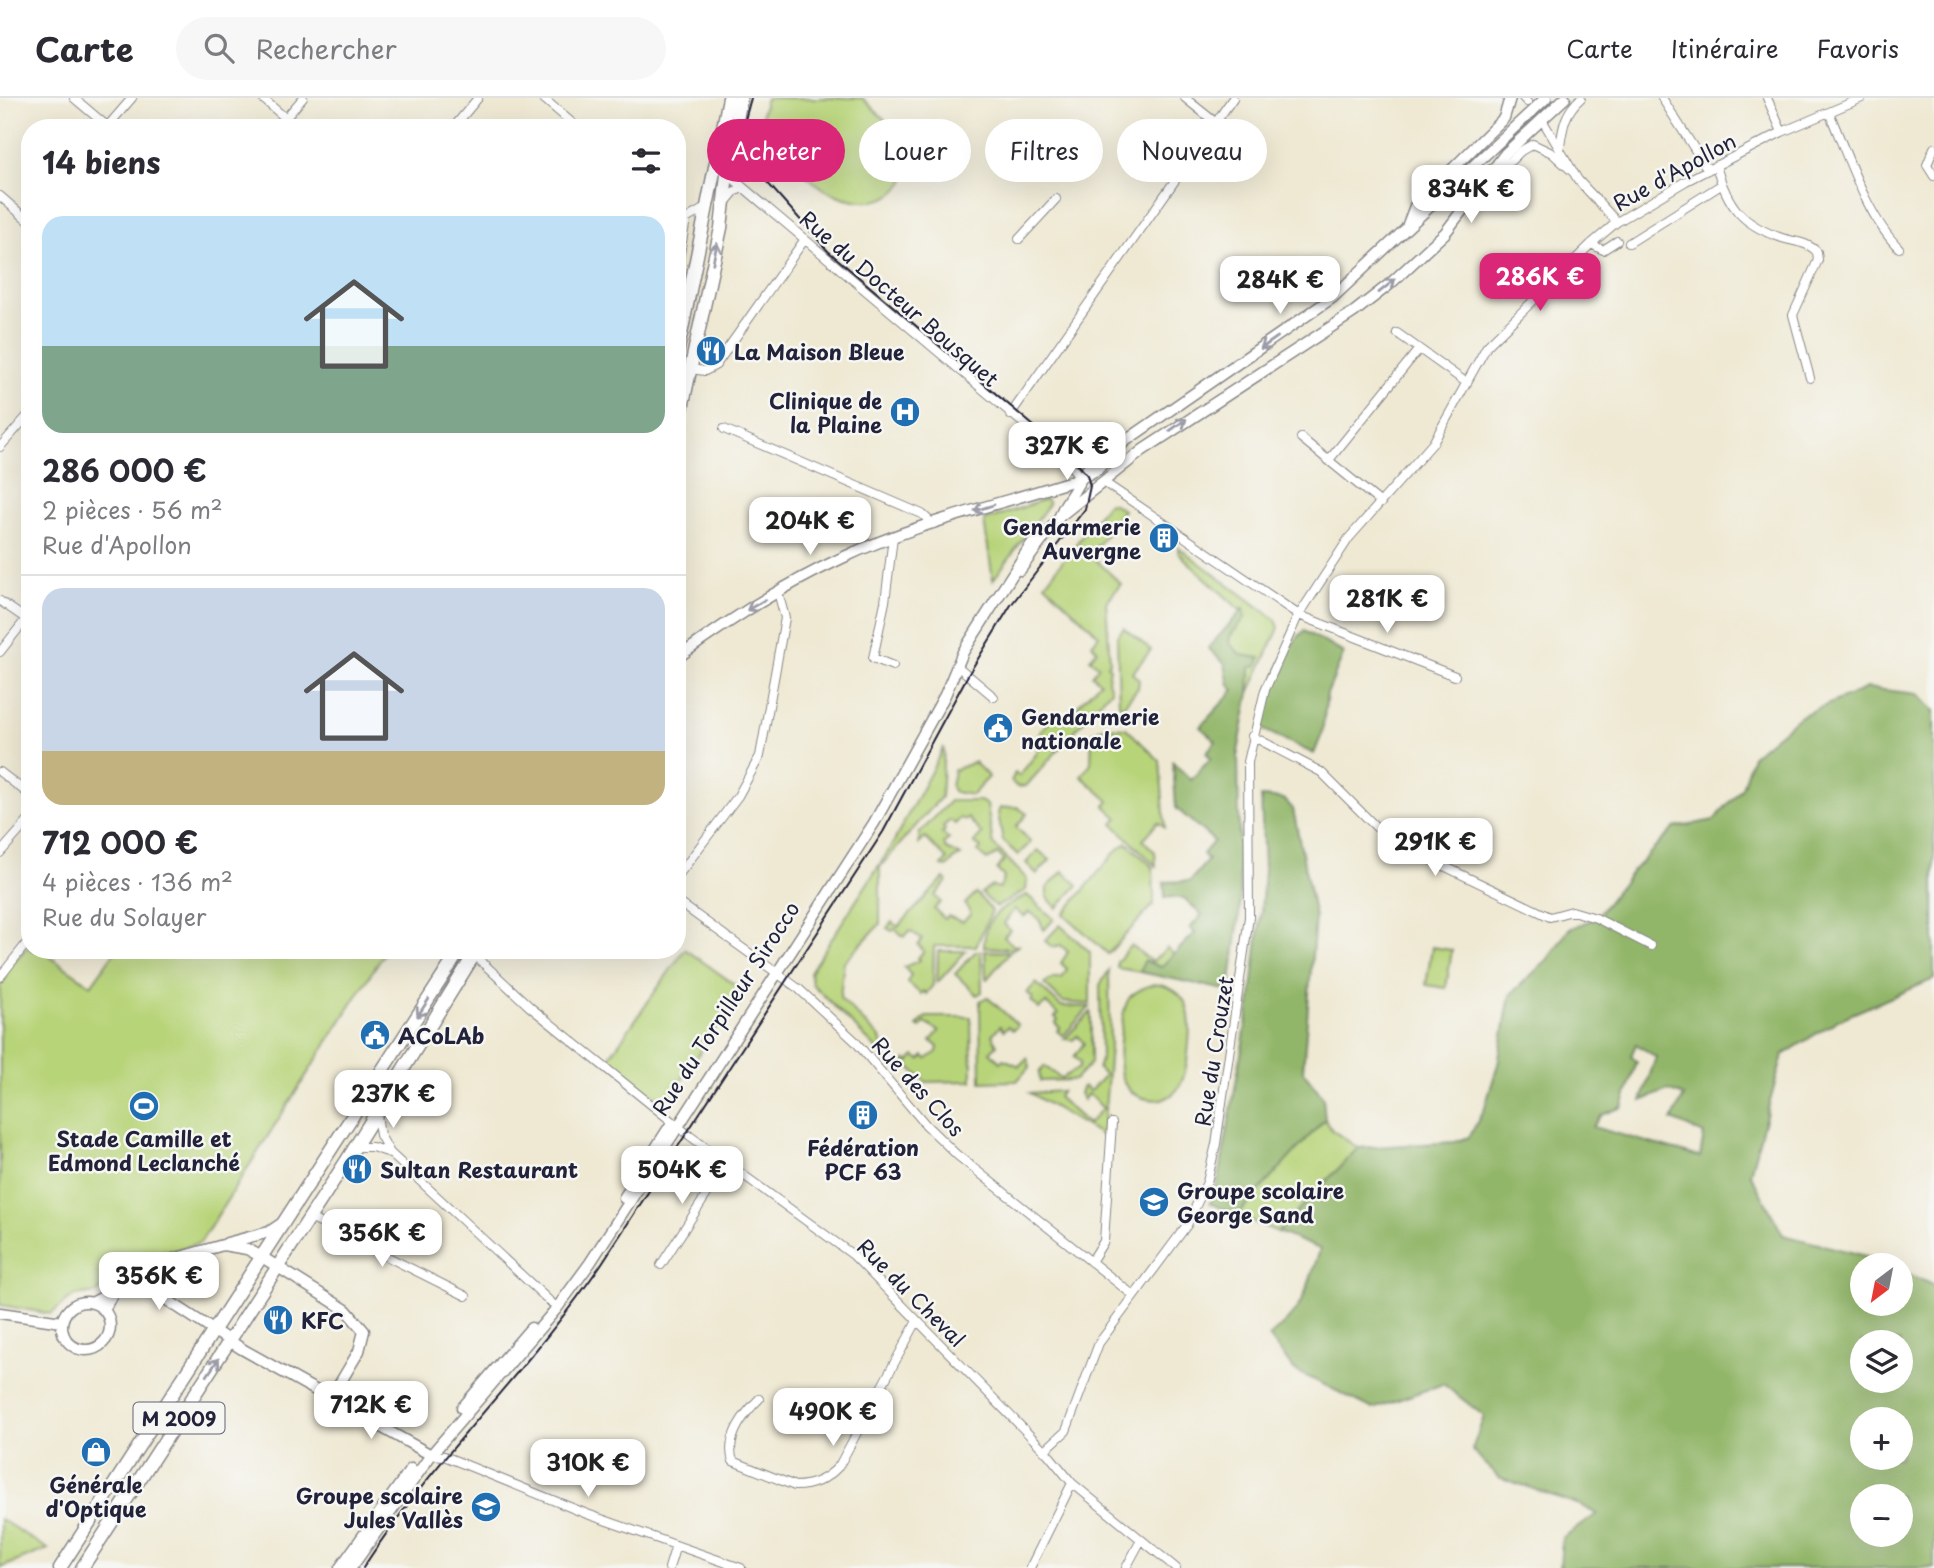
<!DOCTYPE html>
<html lang="fr">
<meta charset="utf-8">
<style>
body{margin:0;font-family:"Playpen Sans",sans-serif;background:#f7f7f7;color:#2b2b33;height:100vh;display:flex;flex-direction:column;font-size:26px;white-space:nowrap}
*{box-sizing:border-box;margin:0}
p{font-size:23px;color:#7c7c81}
.icon{flex:none;width:38px;height:38px;fill:none;stroke:currentColor;stroke-width:2;stroke-linecap:round;stroke-linejoin:round}
.map{position:relative;flex:1;overflow:hidden}
.panel{position:absolute;left:21px;top:21px;width:665px;height:840px;display:flex;flex-direction:column;background:#fff;border-radius:28px;box-shadow:0 7px 28px #0002}
.panel>*{flex:none}
.guide{position:absolute;left:707px;top:21px;width:665px;height:63px;display:flex;gap:14px}
.needle{width:46px;rotate:212deg}
.tools{position:absolute;left:1850px;top:1155px;display:grid;gap:14px}
.tools a{display:grid;place-items:center;width:63px;height:63px;border-radius:50%;background:#fff;box-shadow:0 7px 28px #0002;font-size:35px}
.price{position:absolute;translate:-50% -60px;padding:0 16px;border-radius:14px;background:#fff;color:#222;font-size:23px;line-height:46px;filter:drop-shadow(0 2px 4px #0008)}
.price::after{content:'';position:absolute;left:50%;top:42px;width:21px;height:16px;margin-left:-10px;background:inherit;clip-path:polygon(0 0,100% 0,50% 100%)}
.price.current{background:#db2777;color:#fff}
ul{padding:0;list-style:none}
li{display:grid;align-content:center;gap:14px;height:371px;padding:0 21px}
li+li{border-top:2px solid #e1e1e2}
li span{display:grid;place-items:center;height:217px;border-radius:21px;color:#555}
li>.icon{margin-inline-start:auto}
span .icon{width:126px;height:126px;fill:#fffc;stroke-width:1}
li b{font-size:30px}
h2{display:flex;justify-content:space-between;align-items:center;height:84px;padding:0 21px;font-size:30px}
.pill{padding:0 24px;border-radius:32px;background:#fff;box-shadow:0 7px 28px #0002;font-size:24px;line-height:63px}
.pill.current{background:#db2777;color:#fff}
header{display:flex;align-items:center;gap:42px;box-sizing:border-box;height:98px;padding:0 35px;background:#fff;border-bottom:2px solid #e1e1e2}
header strong{font-size:33px}
nav{display:flex;gap:38px;margin-inline-start:auto;font-size:24px}
.search{width:490px;height:63px;background:#f7f7f7;display:flex;align-items:center;gap:18px;box-sizing:border-box;padding:0 24px;border-radius:38px;color:#7c7c81;font-size:26px}
.map>svg:first-child{display:block}
</style>
<header>
<strong>Carte</strong>
<div class="search"><svg class="icon" aria-label="search" viewBox="0 0 24 24"><circle cx="10" cy="10" r="6"/><path d="M15 15l6 6"/></svg>Rechercher</div>
<nav><a>Carte</a><a>Itinéraire</a><a>Favoris</a></nav>
</header>
<div class="map">
<svg width="1934" height="1470" viewBox="0 0 1934 1470">
<rect width="100%" height="100%" fill="#f6f6f2"/>
<filter id="ink" filterUnits="userSpaceOnUse"><feTurbulence type="fractalNoise" baseFrequency=".0143" numOctaves="2"/><feDisplacementMap in="SourceGraphic" scale="14" xChannelSelector="R" yChannelSelector="G"/><feConvolveMatrix kernelMatrix="1 2 1 2 8 2 1 2 1" color-interpolation-filters="sRGB"/></filter>
<filter id="wash" filterUnits="userSpaceOnUse"><feTurbulence type="fractalNoise" baseFrequency=".00686" numOctaves="4" result="noise"/><feDisplacementMap in="SourceGraphic" scale="28" xChannelSelector="R" yChannelSelector="G"/><feGaussianBlur stdDeviation="1.57" result="paint"/><feColorMatrix in="noise" values="0 0 0 0 0 0 0 0 0 0 0 0 0 0 0 0 0 1.4 0 .05"/><feComposite in="paint" operator="in"/></filter>
<g filter="url(#wash)">
<rect width="100%" height="100%" fill="#efe9d3"/>
<!-- green -->
<path fill="#b8d479" stroke="#6d7b5a" stroke-width="2" d="M766,0H862L907,43C918,96 880,115 834,96C819,90 807,78 794,68C782,58 767,48 762,32C759,21 763,11 766,0Z
M1046,401L1049,406L993,482L984,423Z
M1112,405L1123,412L1091,457L1121,486L1106,504L1110,564L1107,567L1110,570L1108,582L1111,592L1026,688L1017,689L1011,683L1015,675L1019,678L1037,655L1040,634L1054,618L1069,617L1100,584L1092,577L1099,568L1090,561L1097,552L1092,546L1099,537L1045,486L1107,406Z
M1178,449L1276,522L1279,530L1249,595L1250,569L1260,560L1241,557L1229,545L1230,538L1245,520L1244,510L1241,513L1185,461L1178,454Z
M1124,530L1151,552L1132,575L1139,582L1138,590L1122,609L1119,606L1117,538Z
M1104,629L1126,630L1160,663L1165,729L1158,724L1143,742L1155,754L1156,768L1113,726L1118,720L1105,708L1109,703L1081,678L1091,665L1092,635Z
M944,649L941,699L880,769V826L844,864L840,900L880,940L886,960L812,886L810,874L891,749Z
M974,664L989,679L972,697L954,694L951,689L954,672Z
M950,703H980L987,707L993,746L1027,781L1026,792L996,809L981,795L992,788L1000,790L1004,779L997,772L1004,762L998,756L987,762L978,754L981,750L974,745L982,736L968,720L965,723L961,720L955,726L950,722L943,729L945,732L942,735L949,741L944,745L946,751L961,758L954,761L947,769L942,768L947,761L925,740L919,746V736Z
M1017,709L1027,716L1016,729L1031,744L1018,757L1003,743L998,715L1000,710Z
M1127,745L1153,769L1154,806L1108,856L1064,816L1116,753Z
M1038,752L1050,762L1037,776L1026,765Z
M1063,773L1078,787L1057,810L1047,799V790Z
M944,780L947,783L935,798L941,804L934,811L945,821L948,818L962,824L971,816L965,806L976,795L992,813L976,848H934L933,887L926,896L923,893L921,896L907,884L911,877L904,869L920,862L918,860L924,853L918,847L922,841L910,833L904,839L895,831L892,833L887,830L892,824L898,829Z
M1027,797L1054,821L1044,832C1040,824 1039,818 1029,814L1024,819L1014,811L1004,826L1010,832L1004,839L1014,848L1019,847L1013,851L984,849C984,818 1002,809 1027,797Z
M1060,827L1090,854V906L1063,904L1044,886L1053,880H1062L1067,871L1061,865L1068,854L1061,847L1052,849L1045,843Z
M30,846V852H40L91,887L116,852H386L200,1145L124,1168L97,1195L74,1198L51,1216L0,1207V879Z
M1131,847L1152,864L1167,850L1175,857L1161,869L1144,863L1140,874L1117,870V864Z
M1432,849L1452,852L1446,890L1426,887Z
M685,851L741,891L673,996L654,999L608,961Z
M938,853H966L937,885Z
M976,853H981L982,894L977,897L955,876Z
M985,853L1010,854L987,881L986,880Z
M1109,872L1110,948L1103,1038L1030,995L1062,993L1058,999L1088,1026L1103,1010L1088,996L1083,1002L1080,995L1083,988L1090,993L1105,977L1098,971L1101,962L1100,887Z
M1036,885L1061,908L1090,909L1063,938L1057,933L1060,930L1055,925L1058,922L1055,919L1058,916L1046,905L1039,911L1031,903L1033,900L1027,895Z
M1154,886C1189,890 1192,915 1189,945C1187,970 1184,1007 1149,1001C1138,1000 1128,993 1123,983C1116,969 1120,912 1130,899C1137,892 1145,889 1154,886Z
M987,899L1018,927L1013,932L1008,928L1004,932L1000,928L992,937L997,947L990,954L1000,964L1004,961L1019,968L1027,960L1030,968L1017,983L981,984L980,903Z
M1091,914V965L1075,982L1040,983L1039,975L1044,968L1061,980L1079,970L1080,964L1074,959L1084,945L1077,938L1073,942L1064,941Z
M926,919H971L972,983L926,984L904,964L906,961L909,964L915,958L920,962L924,958L927,961L937,954L938,949L931,943L939,933L925,925L920,930L917,928Z
M1325,1021L1332,1032L1358,1050L1278,1134L1237,1117Z
M0,1421L48,1451L0,1470Z"/>
<!-- forest -->
<path fill="#92b669" stroke="#5a6c52" stroke-width="2" fill-rule="evenodd" d="M1244,510L1245,520L1230,538L1229,545L1241,557L1260,560L1257,568L1250,569L1249,595L1238,654L1240,809L1230,893L1140,874L1144,863L1161,869L1195,835L1190,830L1202,817L1184,800L1165,799L1164,784L1190,783L1208,762L1203,756L1214,743L1176,710L1173,664L1191,682L1211,660L1206,655L1216,643L1200,629L1234,592L1229,587L1225,566L1208,550Z
M1304,533L1344,555L1327,596L1322,636L1314,656L1262,631C1269,600 1279,555 1304,533Z
M1867,590L1918,596L1934,613V881L1838,922L1783,957L1750,1075L1783,1137L1870,1159L1889,1167H1862V1206H1900L1901,1172L1934,1188V1470H1560L1562,1440L1597,1416L1580,1407L1498,1379L1472,1352L1484,1318L1443,1286L1373,1311L1294,1272L1269,1239C1305,1210 1306,1194 1320,1151L1278,1134L1358,1050L1455,1044L1469,1039L1484,1012L1498,966L1510,897L1547,862L1569,831L1596,820L1628,778L1674,730L1714,722L1742,690L1752,658L1800,618ZM1636,946L1656,959L1641,1003L1668,992L1684,998L1672,1022L1704,1036L1700,1059L1593,1029L1602,1017L1622,1009L1637,964L1631,958ZM1862,1244H1900V1283H1862ZM1862,1321H1900V1360H1862ZM1862,1398H1900V1437H1862Z
M1261,699L1284,701L1293,711L1315,819L1303,973L1323,999L1325,1021L1237,1117L1210,1105L1219,1080L1251,900L1261,815L1264,772Z"/>
</g>
<g filter="url(#ink)">
<g fill="none" stroke-linecap="round" stroke-linejoin="round">
<!-- street casing -->
<g stroke="#888687" stroke-width="10">
<path id="street" d="M74,0L107,28
M262,0L297,30
M543,0L578,30
M1185,0L1215,24
M1523,0L1527,4
M1662,0L1708,72
M1767,0L1782,34
M1829,14C1847,56 1867,119 1899,150
M1544,25L1578,82L1617,124
M106,30L132,0
M277,30L303,0
M453,30L478,0
M1560,48C1563,28 1565,14 1581,0
M1934,50L1927,67L1934,78
M1716,67C1727,108 1742,127 1782,140C1795,144 1808,144 1817,154L1818,162L1793,217L1810,280
M725,74L1062,358L1081,380
M1478,95L1521,53L1533,46L1552,55L1573,74
M0,98L30,124
M725,105L735,93L744,90
M677,115L686,121L707,109
M1019,141L1056,101
M1629,145L1721,87
M1591,146L1603,152L1617,143
M677,173L686,121
M1397,235L1467,285
M690,271L705,273L716,267L805,141
M1010,317L1233,0
M724,331L922,416L933,426
M1301,340L1381,405
M0,349L30,315
M1329,362L1419,251
M1105,385L1299,517L1455,578
M893,439L885,504L873,560L893,568
M0,503L29,523
M0,554L30,516
M956,567L994,599
M1252,638L1321,674L1376,729L1402,748L1550,819L1572,813L1596,820L1651,848
M0,674L30,697
M0,755L30,721
M677,779L738,698L760,658L785,520L778,494
M677,803L799,891L855,943L926,1027L957,1057L1133,1197
M469,852L530,909L690,1038L853,1157L1048,1356L1072,1385L1176,1470
M0,879L30,841
M377,1016L380,1037L390,1055L557,1210
M354,1049H372L390,1055
M308,1119L466,1198
M1091,1164L1104,1143L1112,1025
M661,1167L727,1065
M759,1301C743,1317 725,1340 733,1363L795,1388C813,1388 827,1381 839,1368L917,1223
M1044,1353L1066,1333L1099,1245L1187,1127L1207,1084L1216,1046L1249,819L1248,664L1265,592L1297,520L1349,440L1433,345L1487,248L1591,146L1617,124L1686,83L1782,34L1862,0
M431,1357L444,1358L587,1416L741,1470
M669,1470L676,1447
M1030,1470L1072,1385
M1126,1470L1141,1442"/>
</g>
<!-- secondary casing -->
<g stroke="#888687" stroke-width="13">
<path id="secondary" d="M1407,129L1415,108L1504,20L1510,0
M1060,418C1064,405 1070,401 1076,389C1088,369 1095,356 1118,347
M1020,472L1060,418L1143,352L1354,214L1390,186L1445,135L1505,56L1565,0
M677,560C729,522 784,487 842,460C918,424 1002,406 1081,380L1098,371L1124,344L1332,200L1546,0
M624,1100L670,1028
M227,1145L269,1134L281,1126
M62 1228a24 24 0 1 1 48 0a24 24 0 1 1-48 0Z
M92,1205L103,1199L124,1175L223,1147L247,1151L262,1159L346,1212L364,1233L359,1253L330,1302
M104,1212L115,1190L131,1181L138,1183L242,1251L431,1357
M0,1215L62,1224
M462,1310L531,1230
M340,1470L411,1371
M351,1470L431,1357L557,1210L590,1165L874,725L945,597L963,554L1031,447L1040,443"/>
</g>
<!-- primary casing -->
<g stroke="#888687" stroke-width="15">
<path id="primary" d="M677,256L729,0
M677,333L721,130L727,76L741,0
M60,1470L460,852
M82,1470L347,1062L477,852"/>
</g>
<!-- street -->
<use href="#street" stroke="#fff" stroke-width="8"/>
<!-- secondary -->
<use href="#secondary" stroke="#fff" stroke-width="10"/>
<!-- primary -->
<use href="#primary" stroke="#fff" stroke-width="12"/>
<!-- tram -->
<path stroke="#22223b" stroke-width="2" d="M363,1470C433,1361 529,1272 602,1165L883,734L968,577L1011,507L1085,411L1090,388L1087,377L1075,363L828,153L750,65C736,44 745,22 751,0"/>
</g>
<!-- one-way arrows -->
<defs><path id="oneway-shaft" d="M-6 0H5M1.5-3L5.5 0L1.5 3" fill="none" stroke-width="1.6" stroke-linecap="round" stroke-linejoin="round" transform="scale(1.75)"/></defs>
<g stroke="#9c9ca7">
<use href="#oneway-shaft" transform="translate(715 155) rotate(-78)"/>
<use href="#oneway-shaft" transform="translate(1387 188) rotate(-39)"/>
<use href="#oneway-shaft" transform="translate(1269 245) rotate(145)"/>
<use href="#oneway-shaft" transform="translate(1178 327) rotate(-35)"/>
<use href="#oneway-shaft" transform="translate(984 410) rotate(162)"/>
<use href="#oneway-shaft" transform="translate(756 507) rotate(150)"/>
<use href="#oneway-shaft" transform="translate(423 910) rotate(123)"/>
<use href="#oneway-shaft" transform="translate(213 1269) rotate(-56)"/>
</g>
</g>
<!-- icons -->
<defs>
<g id="restaurant-disc" transform="scale(1.575)"><circle r="9.5" fill="#1f6fb2" stroke="#f6f6f2"/><path d="M-5-6h1v4h1v-4h1v4h1v-4h1v5L-1.5 .5V6h-2V.5L-5-1ZM5-6V6H3V1.5H1.5Q1.5-4 5-6Z" fill="#fff"/></g>
<g id="hospital-disc" transform="scale(1.575)"><circle r="9.5" fill="#1f6fb2" stroke="#f6f6f2"/><path d="M-5-5h3v3.5h4V-5h3V5h-3V1.5h-4V5h-3Z" fill="#fff"/></g>
<g id="building-disc" transform="scale(1.575)"><circle r="9.5" fill="#1f6fb2" stroke="#f6f6f2"/><path d="M-4-6H4V6H1V3H-1V6H-4ZM-2.5-4.3h1.7v1.8h-1.7ZM.8-4.3h1.7v1.8H.8ZM-2.5-1h1.7V.8h-1.7ZM.8-1h1.7V.8H.8Z" fill="#fff"/></g>
<g id="civic-disc" transform="scale(1.575)"><circle r="9.5" fill="#1f6fb2" stroke="#f6f6f2"/><path d="M-.6-6.5H3V-4.5H.6V-3L4-1V1h2V6H-6V1h2V-1L-.6-3ZM-1.2 2.5V6h2.4V2.5Z" fill="#fff"/></g>
<g id="stadium-disc" transform="scale(1.575)"><circle r="9.5" fill="#1f6fb2" stroke="#f6f6f2"/><path d="M0-5a6.5 5 0 1 0 0 10a6.5 5 0 1 0 0-10ZM-3.5-1.8h7v3.6h-7Z" fill="#fff"/></g>
<g id="school-disc" transform="scale(1.575)"><circle r="9.5" fill="#1f6fb2" stroke="#f6f6f2"/><path d="M0-5L7-2L0 1L-7-2ZM-4 1L0 2.5L4 1V4Q0 6-4 4Z" fill="#fff"/></g>
<g id="shop-disc" transform="scale(1.575)"><circle r="9.5" fill="#1f6fb2" stroke="#f6f6f2"/><path d="M-5-2.5h2.3a2.7 3.5 0 0 1 5.4 0H5L5.5 6h-11ZM-1.5-2.5h3a1.5 2.3 0 0 0-3 0Z" fill="#fff"/></g>
</defs>
<g fill-rule="evenodd">
<use href="#restaurant-disc" x="711" y="253"/>
<use href="#hospital-disc" x="905" y="314"/>
<use href="#building-disc" x="1164" y="440"/>
<use href="#civic-disc" x="998" y="630"/>
<use href="#civic-disc" x="375" y="937"/>
<use href="#stadium-disc" x="144" y="1008"/>
<use href="#building-disc" x="863" y="1017"/>
<use href="#restaurant-disc" x="357" y="1071"/>
<use href="#school-disc" x="1154" y="1104"/>
<use href="#restaurant-disc" x="278" y="1222"/>
<use href="#shop-disc" x="96" y="1354"/>
<use href="#school-disc" x="486" y="1409"/>
</g>
<g text-anchor="middle" dominant-baseline="central" stroke-width="5" stroke-linejoin="round" paint-order="stroke">
<!-- shield labels -->
<rect fill="#f6f6f2" stroke="#626272" stroke-width="2" x="133.5" y="1304.5" width="91" height="31" rx="5"/>
<g font-size="19" font-weight="bold" fill="#22223b">
<text x="179" y="1320">M 2009</text>
</g>
<!-- street labels -->
<g font-size="21" fill="#22223b" stroke="#f6f6f2">
<text transform="translate(1674 73) rotate(-29)">Rue d'Apollon</text>
<text transform="translate(900 200) rotate(41)">Rue du Docteur Bousquet</text>
<text transform="translate(725 910) rotate(-57)">Rue du Torpilleur Sirocco</text>
<text transform="translate(1213 953) rotate(-81)">Rue du Crouzet</text>
<text transform="translate(919 988) rotate(48)">Rue des Clos</text>
<text transform="translate(912 1194) rotate(45)">Rue du Cheval</text>
</g>
<!-- poi labels -->
<g font-size="21" font-weight="bold" fill="#22223b" stroke="#f6f6f2" text-anchor="start">
<text x="734" y="253">La Maison Bleue</text>
<text x="882" y="302" text-anchor="end">Clinique de<tspan x="882" dy="24">la Plaine</tspan></text>
<text x="1141" y="428" text-anchor="end">Gendarmerie<tspan x="1141" dy="24">Auvergne</tspan></text>
<text x="1021" y="618">Gendarmerie<tspan x="1021" dy="24">nationale</tspan></text>
<text x="398" y="937">ACoLAb</text>
<text x="144" y="1040" text-anchor="middle">Stade Camille et<tspan x="144" dy="24">Edmond Leclanché</tspan></text>
<text x="863" y="1049" text-anchor="middle">Fédération<tspan x="863" dy="24">PCF 63</tspan></text>
<text x="380" y="1071">Sultan Restaurant</text>
<text x="1177" y="1092">Groupe scolaire<tspan x="1177" dy="24">George Sand</tspan></text>
<text x="301" y="1222">KFC</text>
<text x="96" y="1386" text-anchor="middle">Générale<tspan x="96" dy="24">d'Optique</tspan></text>
<text x="463" y="1397" text-anchor="end">Groupe scolaire<tspan x="463" dy="24">Jules Vallès</tspan></text>
</g>
</g>
</svg>
<div class="tools">
<a><svg class="needle" viewBox="-14 -14 28 28"><path d="M0-13l5 13h-10z" fill="#e53935"/><path d="M0 13l5-13h-10z" fill="#7c7c81"/></svg></a>
<a><svg class="icon" aria-label="layers" viewBox="0 0 24 24"><path d="M12 4l9 5-9 5-9-5zM3 14l9 5 9-5"/></svg></a>
<a>+</a>
<a>−</a>
</div>
<b class="price" style="left:1471px;top:127px">834K €</b>
<b class="price current" style="left:1540px;top:215px">286K €</b>
<b class="price" style="left:1280px;top:218px">284K €</b>
<b class="price" style="left:1067px;top:384px">327K €</b>
<b class="price" style="left:810px;top:459px">204K €</b>
<b class="price" style="left:1387px;top:537px">281K €</b>
<b class="price" style="left:1435px;top:780px">291K €</b>
<b class="price" style="left:393px;top:1032px">237K €</b>
<b class="price" style="left:682px;top:1108px">504K €</b>
<b class="price" style="left:382px;top:1171px">356K €</b>
<b class="price" style="left:159px;top:1214px">356K €</b>
<b class="price" style="left:371px;top:1343px">712K €</b>
<b class="price" style="left:833px;top:1350px">490K €</b>
<b class="price" style="left:588px;top:1401px">310K €</b>
<div class="guide">
<a class="pill current">Acheter</a>
<a class="pill">Louer</a>
<a class="pill">Filtres</a>
<a class="pill">Nouveau</a>
</div>
<section class="panel">
<h2>14 biens<svg class="icon" aria-label="filters" viewBox="0 0 24 24"><path d="M4 7h16M4 17h16"/><circle cx="9" cy="7" r="2"/><circle cx="15" cy="17" r="2"/></svg></h2>
<ul>
<li><span style="background:linear-gradient(#bfe0f5 60%,#7fa58c 0)"><svg class="icon" aria-label="home" viewBox="0 0 24 24"><path d="M3 11l9-7 9 7M6 9v11h12V9"/></svg></span><div><b>286 000 €</b><p>2 pièces · 56 m²</p><p>Rue d'Apollon</p></div></li>
<li><span style="background:linear-gradient(#c9d6e8 75%,#c2b280 0)"><svg class="icon" aria-label="home" viewBox="0 0 24 24"><path d="M3 11l9-7 9 7M6 9v11h12V9"/></svg></span><div><b>712 000 €</b><p>4 pièces · 136 m²</p><p>Rue du Solayer</p></div></li>
</ul>
</section>
</div>
